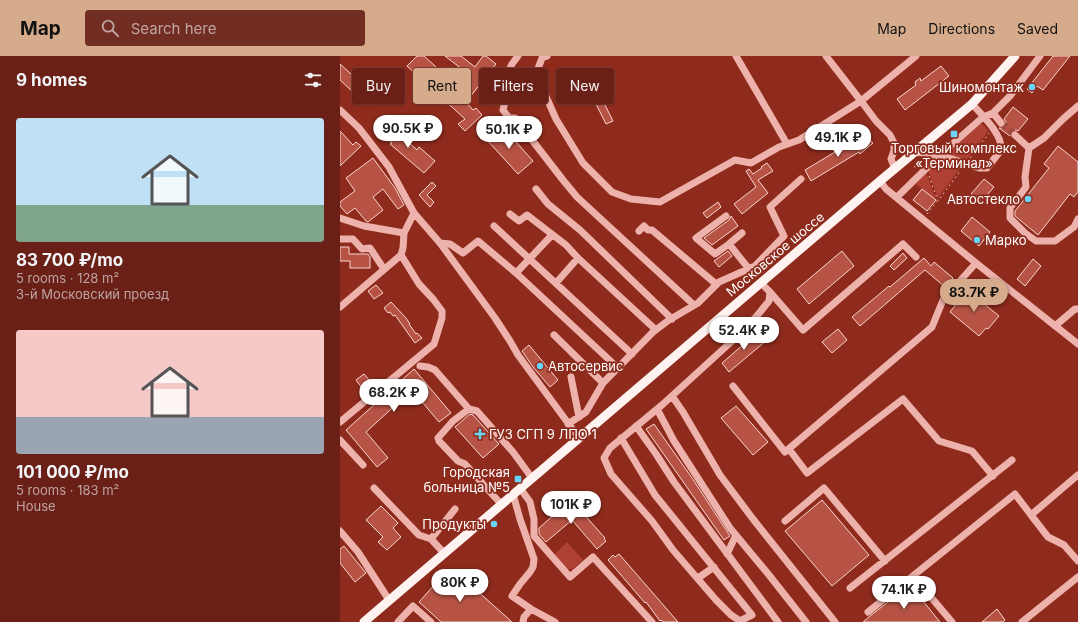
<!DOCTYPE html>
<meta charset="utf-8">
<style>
body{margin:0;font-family:Inter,sans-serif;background:#722d23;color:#f1f3f6;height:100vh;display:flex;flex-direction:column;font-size:15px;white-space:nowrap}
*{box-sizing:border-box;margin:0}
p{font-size:13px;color:#bea3a1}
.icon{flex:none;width:22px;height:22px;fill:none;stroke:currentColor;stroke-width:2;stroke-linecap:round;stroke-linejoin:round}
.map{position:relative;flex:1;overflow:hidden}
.side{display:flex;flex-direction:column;background:#6a2016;width:340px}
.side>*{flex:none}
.banner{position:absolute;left:12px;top:12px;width:380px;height:36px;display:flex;gap:8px}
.price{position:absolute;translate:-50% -34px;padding:0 9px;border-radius:14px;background:#fff;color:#222;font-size:13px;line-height:26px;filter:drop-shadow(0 1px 2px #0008)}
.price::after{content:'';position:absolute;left:50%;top:24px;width:12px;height:9px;margin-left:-6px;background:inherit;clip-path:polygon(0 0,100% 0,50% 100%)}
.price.current{background:#d6ab8b;color:#111}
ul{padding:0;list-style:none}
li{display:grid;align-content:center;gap:8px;height:212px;padding:0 16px}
li span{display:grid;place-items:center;height:124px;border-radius:4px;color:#555}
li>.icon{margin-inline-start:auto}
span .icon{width:72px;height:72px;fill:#fffc;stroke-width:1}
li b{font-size:17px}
h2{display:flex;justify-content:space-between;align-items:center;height:48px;padding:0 16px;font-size:17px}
.chip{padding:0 14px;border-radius:4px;background:#6a2016;box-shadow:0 1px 3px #0004,0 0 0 1px #7d3e35;font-size:14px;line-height:36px}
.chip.current{background:#d6ab8b;color:#111}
header{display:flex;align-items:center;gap:24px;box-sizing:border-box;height:56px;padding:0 20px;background:#d6ab8b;color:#111}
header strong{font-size:19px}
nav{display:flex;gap:22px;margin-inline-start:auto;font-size:14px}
.search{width:280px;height:36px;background:#722d23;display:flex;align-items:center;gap:10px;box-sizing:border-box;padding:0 14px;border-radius:4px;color:#bea3a1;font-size:15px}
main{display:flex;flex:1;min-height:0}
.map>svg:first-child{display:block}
</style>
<header>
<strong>Map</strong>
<div class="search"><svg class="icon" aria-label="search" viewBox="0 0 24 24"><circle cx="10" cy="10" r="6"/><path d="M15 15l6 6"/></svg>Search here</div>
<nav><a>Map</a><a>Directions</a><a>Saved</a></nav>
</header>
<main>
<section class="side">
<h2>9 homes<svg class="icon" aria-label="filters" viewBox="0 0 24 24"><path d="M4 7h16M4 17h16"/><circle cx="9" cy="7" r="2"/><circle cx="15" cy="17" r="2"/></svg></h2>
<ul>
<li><span style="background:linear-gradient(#bfe0f5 70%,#7fa58c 0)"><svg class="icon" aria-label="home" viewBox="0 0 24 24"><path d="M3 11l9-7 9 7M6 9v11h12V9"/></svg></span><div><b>83 700 ₽/mo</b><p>5 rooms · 128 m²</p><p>3-й Московский проезд</p></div></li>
<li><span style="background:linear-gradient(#f6c9c9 70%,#9aa5b1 0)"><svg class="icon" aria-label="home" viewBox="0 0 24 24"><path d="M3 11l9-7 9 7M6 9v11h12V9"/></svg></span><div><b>101 000 ₽/mo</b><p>5 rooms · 183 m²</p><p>House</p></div></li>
</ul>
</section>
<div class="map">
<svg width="738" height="566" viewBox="0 0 738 566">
<rect width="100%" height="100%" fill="#8e2b1d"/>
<!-- green -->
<path fill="#ae4134" d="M640,68C644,68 646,72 648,75L627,104L611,100L609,97L610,94Z
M598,105H603L621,111L598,142L588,115Z
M586,116L596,144L576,128Z
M227,486L243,504L232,513H227L214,499Z"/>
<!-- building -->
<path fill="#b65345" stroke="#f9d5d0" d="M77,0H84L116,29L127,17L105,0H121L135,11L143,0H146L156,8L126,46L133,54L136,52L142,59L125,75L118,68L125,63L67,10Z
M713,0H730L703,34L697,30L692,37L687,33Z
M0,8L21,27L13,36L0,24Z
M601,10L609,20L565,54L557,43L576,29L575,26L580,22L581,25Z
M260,39L273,65L266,68L253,42Z
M673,51L688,63L678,75L676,74L672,75L670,80L659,72H662L665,69L666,66L664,63Z
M48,67L77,94L79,91L95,105L84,117L50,88L52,87L40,76Z
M161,69L193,105L178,118L146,83Z
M0,75L13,89L16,86L21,90L0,110Z
M525,79L533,87L520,98L519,96L471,125L465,114L510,87L512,91Z
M718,90L738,106V136L734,141L730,138L698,179L675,160V155L709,112L704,108Z
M33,102L55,132L64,149L58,153L43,133L33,141L43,154L28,166L26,165L15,152L7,158L0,150V146L15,135L6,122Z
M427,107L433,115L418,124L428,137L402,158L394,148L416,131L406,115L409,113L413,118L422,112L421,111Z
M644,123L654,131L641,146L631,138Z
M92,126L96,130L87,139L94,146L90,151L79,139Z
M582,133L596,144L587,155L573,144Z
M378,146L381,151L367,162L363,157Z
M391,160L398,170L372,189L364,182L389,164Z
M632,161L650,176L639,190L621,175Z
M0,191H9V198H28L30,201V212H10V205H0Z
M388,195L392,200L379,211L374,205Z
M502,195L514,210L469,248L457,233Z
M563,197L567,202L554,214L550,210Z
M584,202L591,210L594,206L613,222L605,231L585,214L520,270L512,261L549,230L550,231Z
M693,203L701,210L685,230L677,223Z
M36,229L43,237L34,243L28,235Z
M627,234L659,260L648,273L646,272L639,280L610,256Z
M51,246L66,262L70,268H69L76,278L77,277L82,282L75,287L55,259L53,260L50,256L48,257L44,252Z
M498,273L507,284L492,297L482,286Z
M419,275L427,284L389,316L382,307Z
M189,289L218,324L210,331L193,311L182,295Z
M74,313L111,357L99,366L72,334L26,376L48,402L37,411L6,374Z
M24,318L30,325L22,332L16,324Z
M396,350L428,386L413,399L381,362Z
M130,358L133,359L159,388L143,402L115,371Z
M314,368L352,422L390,480L384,484L306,373Z
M482,444L529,499L492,530L445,475Z
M232,446L235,451L237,449L242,455H241L265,482L264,483L266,485L257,493L232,464L206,486L199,478V472L225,449L226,451Z
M41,450L58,467L53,472L61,481L47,494L38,486L43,481L26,464Z
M4,490L26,517L15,526L0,507V493Z
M279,498L338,566H323L321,564L320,565L306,546L305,547L268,504L273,499L275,501Z
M115,515L172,566H101L79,546L96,527L100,531Z
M570,529L600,566H523L530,560Z
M657,553L665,564L663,566H642Z"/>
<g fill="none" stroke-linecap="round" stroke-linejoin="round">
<!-- minor-tunnel -->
<path stroke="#9f4b3f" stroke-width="7" stroke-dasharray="7 3.5" stroke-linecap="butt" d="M661,67L675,79"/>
<!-- path -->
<path stroke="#edb2ab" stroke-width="1" stroke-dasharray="2 3" stroke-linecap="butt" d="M630,102L649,77
M574,110L576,113
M589,120L598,145L621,114
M587,158L597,145"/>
<!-- minor -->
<path stroke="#edb2ab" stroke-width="7" d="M207,0L202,2L196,18L216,63L243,107L272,136L291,143L320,146L395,104L411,107L439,91L459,84L521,45L486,0
M396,0L447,88
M165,22L172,8L178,0
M165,46L156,37L165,22L171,26L173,39L165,46L163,54L169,62H175L223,124L237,141L354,249
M0,54L19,72L49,111L74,157L100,187L155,262L170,285L178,299L239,382
M653,57L661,67
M675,79L689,92
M689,92L685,121L686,131L670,152V162L685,177L696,185H715L734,171L738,163
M689,92L704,82L723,63L738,50
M576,96L600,99L639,112H647L661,94C663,79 642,59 632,48
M555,113L551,103L554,95V87L550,79L536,65L521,45L576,0
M540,125L546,133L636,207L738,288
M196,133L208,148L240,174L332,263
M557,141L600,99L643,61L653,57L670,40L700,0
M170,158L179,165L187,159L226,189L238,202L316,274
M386,160L356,182L375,198L389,188L402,177
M0,162L24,170L64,177
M154,170L292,298
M299,175L304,170L308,174H312L376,228
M0,183H13L22,193L30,192L44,213
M100,187L110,188L123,197L138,185L176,217L278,312
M389,188L409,213
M176,217L212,179
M216,227L238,202
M430,236L463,274L563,188L576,201
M0,251L61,199L63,192L64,177L74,157
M715,270L735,253H738
M214,279L263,327
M80,310L88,311L95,314L129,353L113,365L98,382L99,385L118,405L125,408L161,448
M231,321L239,361
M393,330L445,396L592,271L603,244L636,207
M332,340L343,356L380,419L413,463L495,566
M129,353L137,355L173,396L192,422
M317,353L334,385L390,472L429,519L466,566
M0,366L94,288L102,262V255L93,243L79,228L61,199
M228,368L246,356L263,327L313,276L329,264L358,247L379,226L415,210L444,180L430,151L461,123
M296,370L316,398L334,426L438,566
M281,382L315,439L412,559L400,565L391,559L376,544L333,494L312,465L271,418L264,402L270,392L322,349L391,286L416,261L429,245L430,236L421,227
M0,384L23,409
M449,393L467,417L563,343L599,385L632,395L653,420
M34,432L79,479L91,483L104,497
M180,432L190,446L194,463V480L230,521L253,501L312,566
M173,438L180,463L194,503L193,511L190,516L180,528L172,540L191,553L215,566
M691,459L708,481L724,489L738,505
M445,465L484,432L545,505
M0,475L18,496L49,544
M91,483L115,453
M387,498L396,479
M573,520L612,566
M358,522L374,511
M510,532L672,404
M528,556L675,438L691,459L738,419
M58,566L73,550L91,566
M183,566L184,561L191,553
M682,566L738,521"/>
<!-- major -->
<path stroke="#fff3f1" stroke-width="9" d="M24,566L540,125L632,48L675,0"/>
</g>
<!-- markers -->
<g fill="#69d5fd" stroke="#8e2b1d" stroke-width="1.5">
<circle cx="692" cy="31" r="4"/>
<rect x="610" y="74" width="8" height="8" rx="2"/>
<circle cx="688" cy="143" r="4"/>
<circle cx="637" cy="184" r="4"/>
<circle cx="200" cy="310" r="4"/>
<path d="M138 372h4v4h4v4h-4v4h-4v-4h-4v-4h4z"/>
<rect x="174" y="419" width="8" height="8" rx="2"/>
<circle cx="154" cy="468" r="4"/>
</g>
<g text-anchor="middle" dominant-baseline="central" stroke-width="3.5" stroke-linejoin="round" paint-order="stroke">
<!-- poi labels -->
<g font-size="13" fill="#fff" stroke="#8e2b1d" text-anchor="end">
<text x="684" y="31">Шиномонтаж</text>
<text x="614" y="92" text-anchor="middle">Торговый комплекс<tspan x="614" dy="15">«Терминал»</tspan></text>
<text x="680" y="143">Автостекло</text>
<text x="645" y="184" text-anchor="start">Марко</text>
<text x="208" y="310" text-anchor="start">Автосервис</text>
<text x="149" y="378" text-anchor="start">ГУЗ СГП 9 ЛПО 1</text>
<text x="170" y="416">Городская<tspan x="170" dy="15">больница №5</tspan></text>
<text x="146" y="468">Продукты</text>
</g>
<!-- street labels -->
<g font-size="13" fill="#fff" stroke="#8e2b1d">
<text transform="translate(435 198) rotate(-40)">Московское шоссе</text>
</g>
</g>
</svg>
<b class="price" style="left:68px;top:93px">90.5K ₽</b>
<b class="price" style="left:169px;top:94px">50.1K ₽</b>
<b class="price" style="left:498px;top:102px">49.1K ₽</b>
<b class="price current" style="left:634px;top:257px">83.7K ₽</b>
<b class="price" style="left:404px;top:295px">52.4K ₽</b>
<b class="price" style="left:54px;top:357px">68.2K ₽</b>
<b class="price" style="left:231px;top:469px">101K ₽</b>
<b class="price" style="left:120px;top:547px">80K ₽</b>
<b class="price" style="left:564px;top:554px">74.1K ₽</b>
<div class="banner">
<a class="chip">Buy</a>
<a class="chip current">Rent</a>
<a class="chip">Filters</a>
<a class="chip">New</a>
</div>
</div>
</main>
